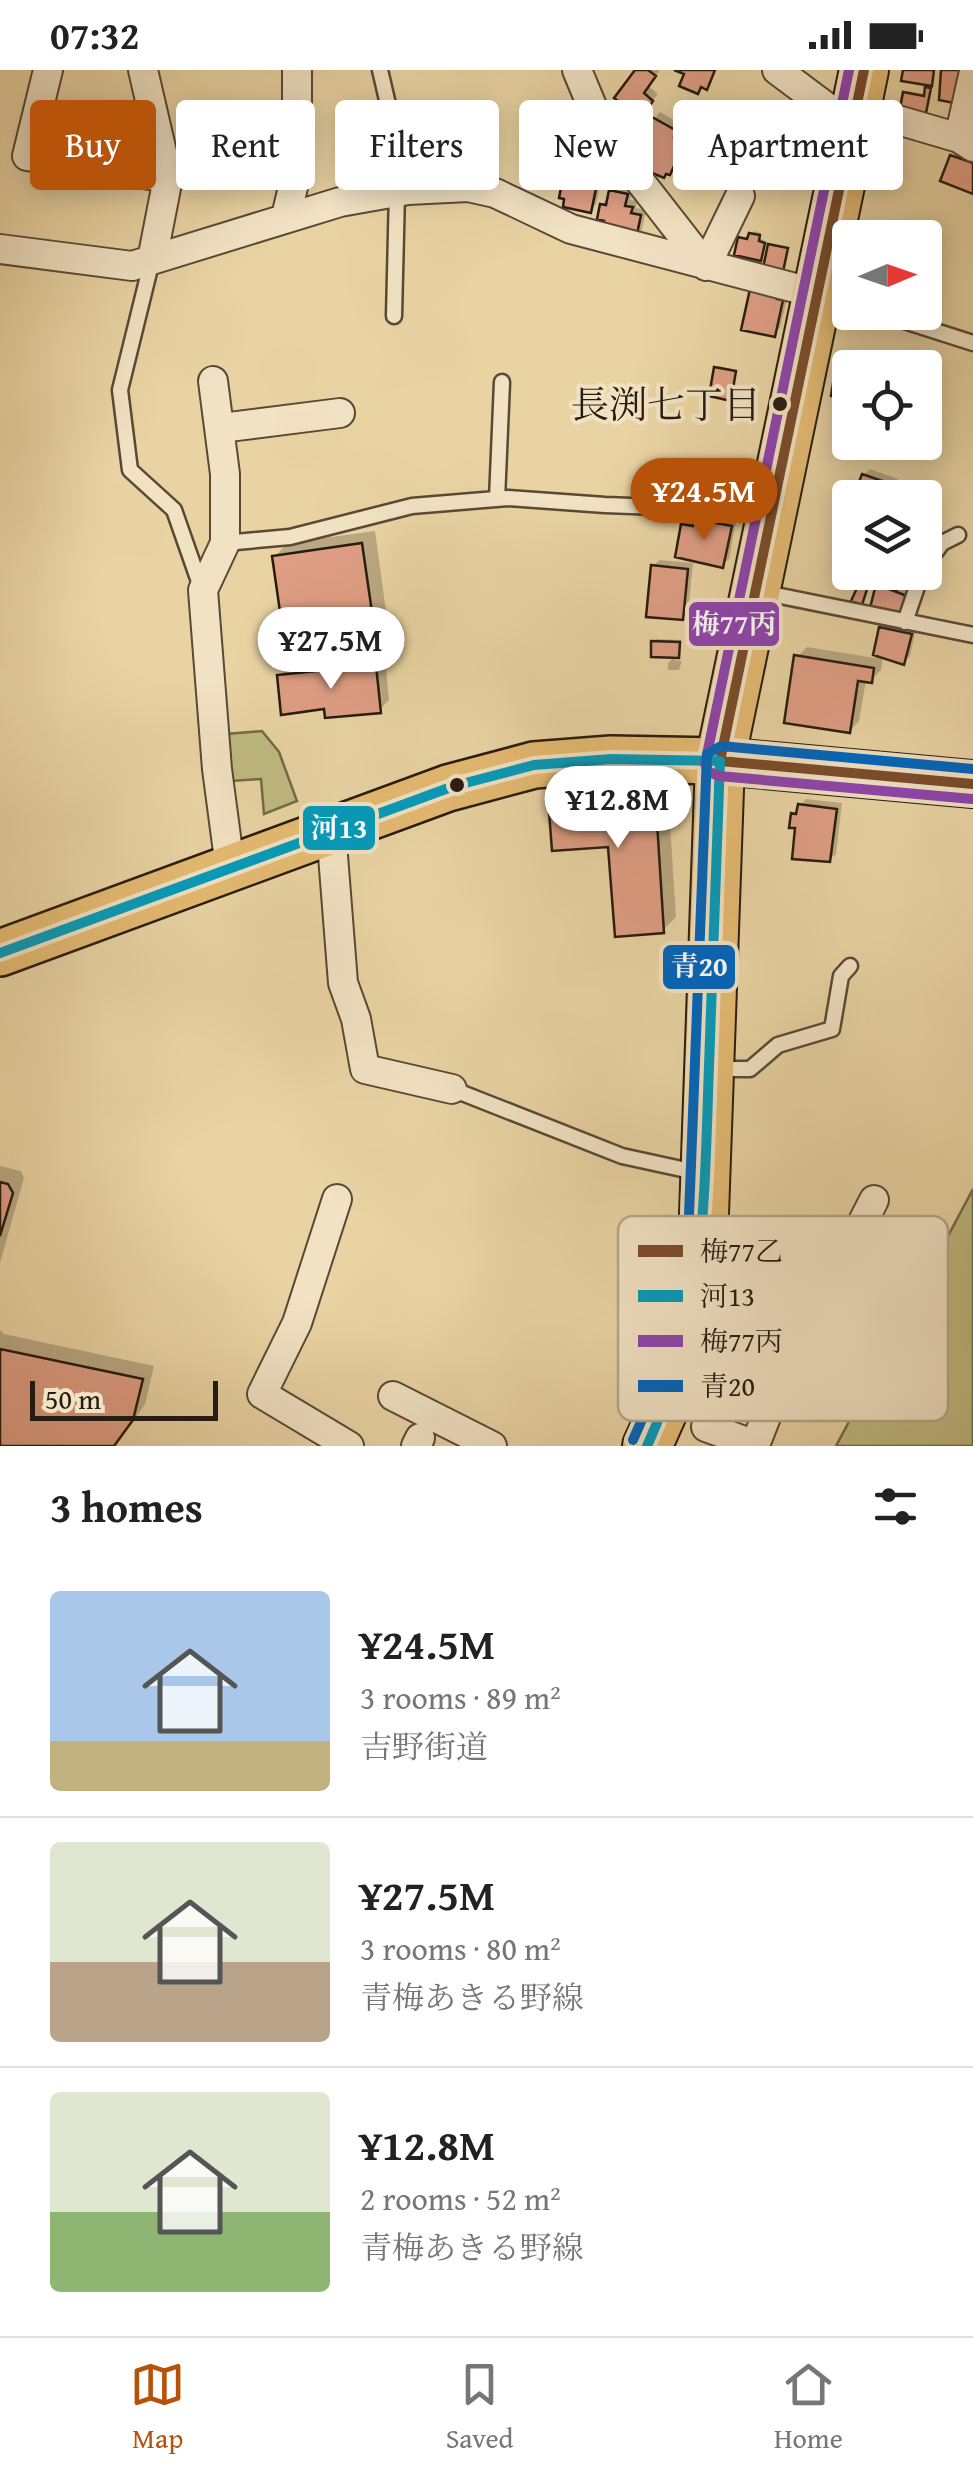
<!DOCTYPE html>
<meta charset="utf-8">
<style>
body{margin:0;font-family:"Gentium Book Plus","Noto Serif JP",serif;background:#f6f6f6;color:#222;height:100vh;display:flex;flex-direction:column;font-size:38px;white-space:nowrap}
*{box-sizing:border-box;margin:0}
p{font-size:32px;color:#767676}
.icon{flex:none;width:55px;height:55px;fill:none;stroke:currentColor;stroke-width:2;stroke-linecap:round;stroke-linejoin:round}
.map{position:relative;height:1376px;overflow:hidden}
.sheet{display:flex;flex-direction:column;background:#fff;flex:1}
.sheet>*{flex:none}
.hud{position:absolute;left:30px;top:30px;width:915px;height:90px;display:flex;gap:20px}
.needle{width:65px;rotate:88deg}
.controls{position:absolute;left:832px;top:150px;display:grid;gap:20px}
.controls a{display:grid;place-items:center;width:110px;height:110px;border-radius:10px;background:#fff;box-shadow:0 5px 25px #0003;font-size:50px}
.scale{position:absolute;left:30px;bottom:25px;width:188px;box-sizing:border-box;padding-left:10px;border:5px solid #271c11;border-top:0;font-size:28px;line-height:35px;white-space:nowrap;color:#271c11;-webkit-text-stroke:8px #f1e2c3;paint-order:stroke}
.price{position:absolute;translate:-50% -85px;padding:0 22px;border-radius:35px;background:#fff;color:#222;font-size:32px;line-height:65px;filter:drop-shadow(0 2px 5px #0008)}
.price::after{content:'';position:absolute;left:50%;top:60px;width:30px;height:22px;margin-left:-15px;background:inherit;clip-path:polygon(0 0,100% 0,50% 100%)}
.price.current{background:#b45309;color:#fff}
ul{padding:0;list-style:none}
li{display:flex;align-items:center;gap:30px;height:250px;padding:0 50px}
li+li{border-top:2px solid #e0e0e0}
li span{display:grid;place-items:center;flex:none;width:280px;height:200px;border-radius:10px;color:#555}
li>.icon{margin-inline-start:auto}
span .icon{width:120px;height:120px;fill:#fffc;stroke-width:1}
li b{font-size:42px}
h2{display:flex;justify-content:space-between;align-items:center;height:120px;padding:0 50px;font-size:42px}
.tag{padding:0 35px;border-radius:10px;background:#fff;box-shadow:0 5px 25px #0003;font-size:35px;line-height:90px}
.tag.current{background:#b45309;color:#fff}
.status{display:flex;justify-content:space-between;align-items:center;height:70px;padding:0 50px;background:#fff;direction:ltr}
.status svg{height:28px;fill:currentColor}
.tabs{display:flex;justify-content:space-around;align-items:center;height:140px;border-top:2px solid #e0e0e0;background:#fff;font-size:28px;color:#767676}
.tabs a{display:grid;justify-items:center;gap:5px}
.tabs .current{color:#b45309}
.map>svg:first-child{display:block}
</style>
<div class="status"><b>07:32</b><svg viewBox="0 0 49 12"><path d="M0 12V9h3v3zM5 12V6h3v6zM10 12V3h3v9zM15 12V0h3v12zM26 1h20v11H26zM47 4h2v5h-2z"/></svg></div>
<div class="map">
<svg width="973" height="1376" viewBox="0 0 973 1376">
<rect width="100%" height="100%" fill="#e9d3a3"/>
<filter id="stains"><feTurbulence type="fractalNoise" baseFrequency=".002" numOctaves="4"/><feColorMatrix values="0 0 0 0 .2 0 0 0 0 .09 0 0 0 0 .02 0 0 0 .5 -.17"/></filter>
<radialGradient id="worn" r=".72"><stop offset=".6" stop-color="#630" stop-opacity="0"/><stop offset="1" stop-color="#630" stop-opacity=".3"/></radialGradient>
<!-- green -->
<path fill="#bfba80" stroke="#736b48" stroke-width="2.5" d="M262,661L279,682L297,731L264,744L261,709L232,711L227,664Z
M973,1119V1376H836Z"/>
<!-- shadow -->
<path fill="#0003" d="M638,0H660L648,16L658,24L646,39Z
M932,16L925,40L905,23L907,21L926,24Z
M660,42L681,54L678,61L689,65L676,96L670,102L654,49Z
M794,55L814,62L812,68L816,69L803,100L797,106L778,63L784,57L790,59Z
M958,80L973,85V121L952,86Z
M751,94L758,97L747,118L740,114Z
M572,97L603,103L596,134L590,140L566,103Z
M618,115L632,119L630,130L637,131L636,138L646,140L642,160L635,166L607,149L602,135Z
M754,161L761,163L760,169L766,171L760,188L741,168H750Z
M752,220L788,225L780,258L774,264Z
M845,284L880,296L850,298V329L839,290Z
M719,296L737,300L730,328L716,298Z
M701,389L751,400L748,417L742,423L695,396Z
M870,399L898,409L892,428H856L864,405Z
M850,437V454L843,452Z
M703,444L736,451L729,489L722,495L684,455Z
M925,448L935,453L927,468L925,467Z
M375,461L386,541L373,554L333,559L334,570L321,583L275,486L288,473Z
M850,462V487L840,483Z
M659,490L693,493L688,542L682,548L653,496Z
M879,502L915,505L899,515L912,520L899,541L878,515L882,511Z
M887,552L916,559L910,586L904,592L883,586L881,600L871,610H866L859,651L850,661L797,587L807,577L875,588L881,558Z
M656,569L681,570L680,584L674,590L682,591L679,600H668V593L675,586L654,572Z
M385,587L389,630L379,640L326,636L280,606L289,596Z
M667,708L676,847L663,860L611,775L550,729L563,716Z
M806,729L842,733L836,784L829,790L797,756L793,744Z
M0,1096L21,1101L24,1108L0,1193Z
M0,1260L4,1264L154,1296L145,1334L116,1376H0Z"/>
<!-- building -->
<path fill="#df9e84" stroke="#271c11" stroke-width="2.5" d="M635,0H648L656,6L644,23L653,31L641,48L614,28Z
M674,0H715L707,20L701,17L698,24L679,16L684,4Z
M903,0H934L932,16L901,11Z
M941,0H966L959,34L939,30Z
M925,17L931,18L926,43L900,38L903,22L924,26Z
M652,47L677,61L674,67L685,71L670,105L666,104L664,108L633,95Z
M786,59L810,68L808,74L812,75L797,109L765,93L776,62L784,65Z
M950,85L973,93V124L940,111Z
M564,102L598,109L591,143L563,137L564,129L559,128Z
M609,120L628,124L625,136L633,137L631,143L641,145L636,169L602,161L604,151L597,149L600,134L606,135Z
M749,163L760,165L759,171L765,173L761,191L734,185L738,167L747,169Z
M768,174L788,178L783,202L763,198Z
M750,219L778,225L777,229L783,230L775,267L741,260Z
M837,289L861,298H850V332L831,326Z
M714,297L736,301L731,331L709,326Z
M850,351V372H882L876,386L842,371Z
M693,394L747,406L742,425L688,414Z
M862,404L894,415L890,428H853Z
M695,449L732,456L723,498L675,487L681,454L693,456Z
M362,473L374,556L319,564L323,586L287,590L272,486Z
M651,495L688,499L683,550L646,547Z
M876,502H915L910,514L901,511L897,520L873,510Z
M862,507L870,510L862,535L851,531Z
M876,514L907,526L900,544L870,538Z
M879,557L912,564L904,595L873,585Z
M651,571L680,572L679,588L651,587Z
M794,585L874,598L872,613L858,611L850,663L784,653Z
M376,595L381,643L325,648L324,639L281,645L277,605Z
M655,720L664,863L615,867L608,777L552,781L548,728Z
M798,734L837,739L830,792L792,789L795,758H789L791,743L796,744Z
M0,1112L8,1114L13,1123L0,1166Z
M0,1279L143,1309L133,1350L114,1376H0Z"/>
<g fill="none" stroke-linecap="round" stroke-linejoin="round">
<!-- service casing -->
<g stroke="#584a36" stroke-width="19">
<path id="service" d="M380,0L408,120
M152,190L120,320L130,400L174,440L202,520
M823,226L850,234
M876,242L973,273
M394,246L397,122
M497,429L502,312
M225,473L290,467L412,436L508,428L605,435L765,441
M925,496L942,473L958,465
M761,522L973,565
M905,552L922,502
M715,999H750L778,975L832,959L841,906L850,896
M452,1019L622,1086L700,1103"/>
</g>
<!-- minor casing -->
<g stroke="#584a36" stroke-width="32">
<path id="minor" d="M48,0L27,86L168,108
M143,0L168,108L152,190
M577,0L604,65L706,196L740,126
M777,0L853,57
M857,38L959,68L973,77
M959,68L973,6
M286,147L297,100V0
M0,179L132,196L340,132L408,120L468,117L495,123L571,159L818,224
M213,311L225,404V473L203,520L217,699L230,797
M221,358L340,343
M331,760L343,913L356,949L365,999L452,1019
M337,1129L297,1253L262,1324L349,1376
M681,1300L716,1320L706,1357L755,1375L819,1212L835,1206L874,1130
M393,1326L492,1376
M416,1376L420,1368"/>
</g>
<!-- primary casing -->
<g stroke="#271c11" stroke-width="50">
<path id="primary" d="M0,883L448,718L534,695L611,689L720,691L973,714"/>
</g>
<!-- trunk casing -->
<g stroke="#271c11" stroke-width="52">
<path id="trunk" d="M647,1376C682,1305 693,1250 703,1172L720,691L864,0"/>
</g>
<!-- service -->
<use href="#service" stroke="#f1e2c3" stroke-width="14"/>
<!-- minor -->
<use href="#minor" stroke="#f1e2c3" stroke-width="28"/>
<!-- primary -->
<use href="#primary" stroke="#e4ba72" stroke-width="45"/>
<!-- trunk -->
<use href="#trunk" stroke="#e4ba72" stroke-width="48"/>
<!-- bus-1 casing -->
<g stroke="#f1e2c3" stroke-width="18">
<path id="bus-1" d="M720,691L864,0
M720,691L973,714"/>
</g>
<!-- bus-2 casing -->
<g stroke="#f1e2c3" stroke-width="18">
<path id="bus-2" d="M0,883L454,716L534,695L611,689L720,691C716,793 713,894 709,996C704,1133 706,1248 647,1376"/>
</g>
<!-- bus-3 casing -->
<g stroke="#f1e2c3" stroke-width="18">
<path id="bus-3" d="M849,0L705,694L709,702L719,706L972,729"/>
</g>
<!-- bus-4 casing -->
<g stroke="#f1e2c3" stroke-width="18">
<path id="bus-4" d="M633,1370L655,1320L670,1273L688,1171L707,684L721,676L973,699"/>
</g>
<!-- bus-1 -->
<use href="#bus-1" stroke="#7a4b2a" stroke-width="10"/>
<!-- bus-2 -->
<use href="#bus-2" stroke="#049bbb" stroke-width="10"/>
<!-- bus-3 -->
<use href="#bus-3" stroke="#8e44ad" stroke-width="10"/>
<!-- bus-4 -->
<use href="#bus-4" stroke="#0065bd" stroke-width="10"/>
</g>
<!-- markers -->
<g fill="#271c11" stroke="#f1e2c3" stroke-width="4">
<circle cx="780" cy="334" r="9"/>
<circle cx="457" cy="715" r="9"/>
</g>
<g text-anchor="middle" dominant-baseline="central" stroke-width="8" stroke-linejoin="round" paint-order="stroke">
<!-- bus labels -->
<g font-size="38" fill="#271c11" stroke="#f1e2c3" text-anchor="end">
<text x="761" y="334">長渕七丁目</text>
</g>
</g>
<!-- legend -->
<rect x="618" y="1146" width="330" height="205" rx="15" fill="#f1e2c3" stroke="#b4a78e" stroke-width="2.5"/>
<rect x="638" y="1175" width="45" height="12" fill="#7a4b2a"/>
<rect x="638" y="1220" width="45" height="12" fill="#049bbb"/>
<rect x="638" y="1265" width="45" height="12" fill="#8e44ad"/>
<rect x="638" y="1310" width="45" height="12" fill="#0065bd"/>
<g font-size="28" fill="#271c11">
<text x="700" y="1191">梅77乙</text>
<text x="700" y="1236">河13</text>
<text x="700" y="1281">梅77丙</text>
<text x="700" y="1326">青20</text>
</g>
<g stroke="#f1e2c3" stroke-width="4">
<rect x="687" y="530" width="94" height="48" rx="10" fill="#8e44ad"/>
<rect x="301" y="734" width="76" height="48" rx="10" fill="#049bbb"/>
<rect x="661" y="873" width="76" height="48" rx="10" fill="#0065bd"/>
</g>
<g font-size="28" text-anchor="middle" font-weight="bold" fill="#fff">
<text x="734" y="564">梅77丙</text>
<text x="339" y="768">河13</text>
<text x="699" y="906">青20</text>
</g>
<rect width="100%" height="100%" filter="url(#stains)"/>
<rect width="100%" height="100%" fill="url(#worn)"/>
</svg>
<div class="controls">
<a><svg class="needle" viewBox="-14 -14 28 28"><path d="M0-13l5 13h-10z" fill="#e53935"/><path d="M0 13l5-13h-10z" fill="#767676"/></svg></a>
<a><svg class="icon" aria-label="locate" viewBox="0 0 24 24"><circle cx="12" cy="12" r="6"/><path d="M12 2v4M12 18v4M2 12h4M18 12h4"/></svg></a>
<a><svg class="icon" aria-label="layers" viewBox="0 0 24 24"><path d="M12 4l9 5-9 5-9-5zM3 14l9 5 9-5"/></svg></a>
</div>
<div class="scale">50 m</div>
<b class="price current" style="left:704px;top:473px">¥24.5M</b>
<b class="price" style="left:331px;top:622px">¥27.5M</b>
<b class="price" style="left:618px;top:781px">¥12.8M</b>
<div class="hud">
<a class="tag current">Buy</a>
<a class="tag">Rent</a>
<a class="tag">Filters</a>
<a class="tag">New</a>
<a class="tag">Apartment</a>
</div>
</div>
<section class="sheet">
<h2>3 homes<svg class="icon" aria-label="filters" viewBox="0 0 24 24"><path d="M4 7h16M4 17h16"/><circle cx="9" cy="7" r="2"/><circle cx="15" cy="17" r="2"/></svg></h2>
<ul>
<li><span style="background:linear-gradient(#a9c7e8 75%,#c2b280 0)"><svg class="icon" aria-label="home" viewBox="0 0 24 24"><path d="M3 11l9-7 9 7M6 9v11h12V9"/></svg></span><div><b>¥24.5M</b><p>3 rooms · 89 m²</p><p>吉野街道</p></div></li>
<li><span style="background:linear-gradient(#dfe7d0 60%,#b9a48a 0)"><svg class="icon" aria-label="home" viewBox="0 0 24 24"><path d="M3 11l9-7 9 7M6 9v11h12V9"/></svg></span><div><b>¥27.5M</b><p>3 rooms · 80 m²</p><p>青梅あきる野線</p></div></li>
<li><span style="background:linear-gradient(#dfe7d0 60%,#8fb573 0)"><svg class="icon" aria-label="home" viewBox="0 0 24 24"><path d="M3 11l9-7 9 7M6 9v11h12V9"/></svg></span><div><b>¥12.8M</b><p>2 rooms · 52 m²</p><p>青梅あきる野線</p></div></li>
</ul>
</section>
<nav class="tabs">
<a class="current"><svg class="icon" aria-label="map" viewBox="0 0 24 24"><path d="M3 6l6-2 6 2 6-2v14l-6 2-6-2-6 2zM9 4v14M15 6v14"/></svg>Map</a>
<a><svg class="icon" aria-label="saved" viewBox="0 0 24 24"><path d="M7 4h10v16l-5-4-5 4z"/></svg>Saved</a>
<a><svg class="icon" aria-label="home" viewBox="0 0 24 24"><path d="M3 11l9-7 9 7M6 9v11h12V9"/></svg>Home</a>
</nav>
